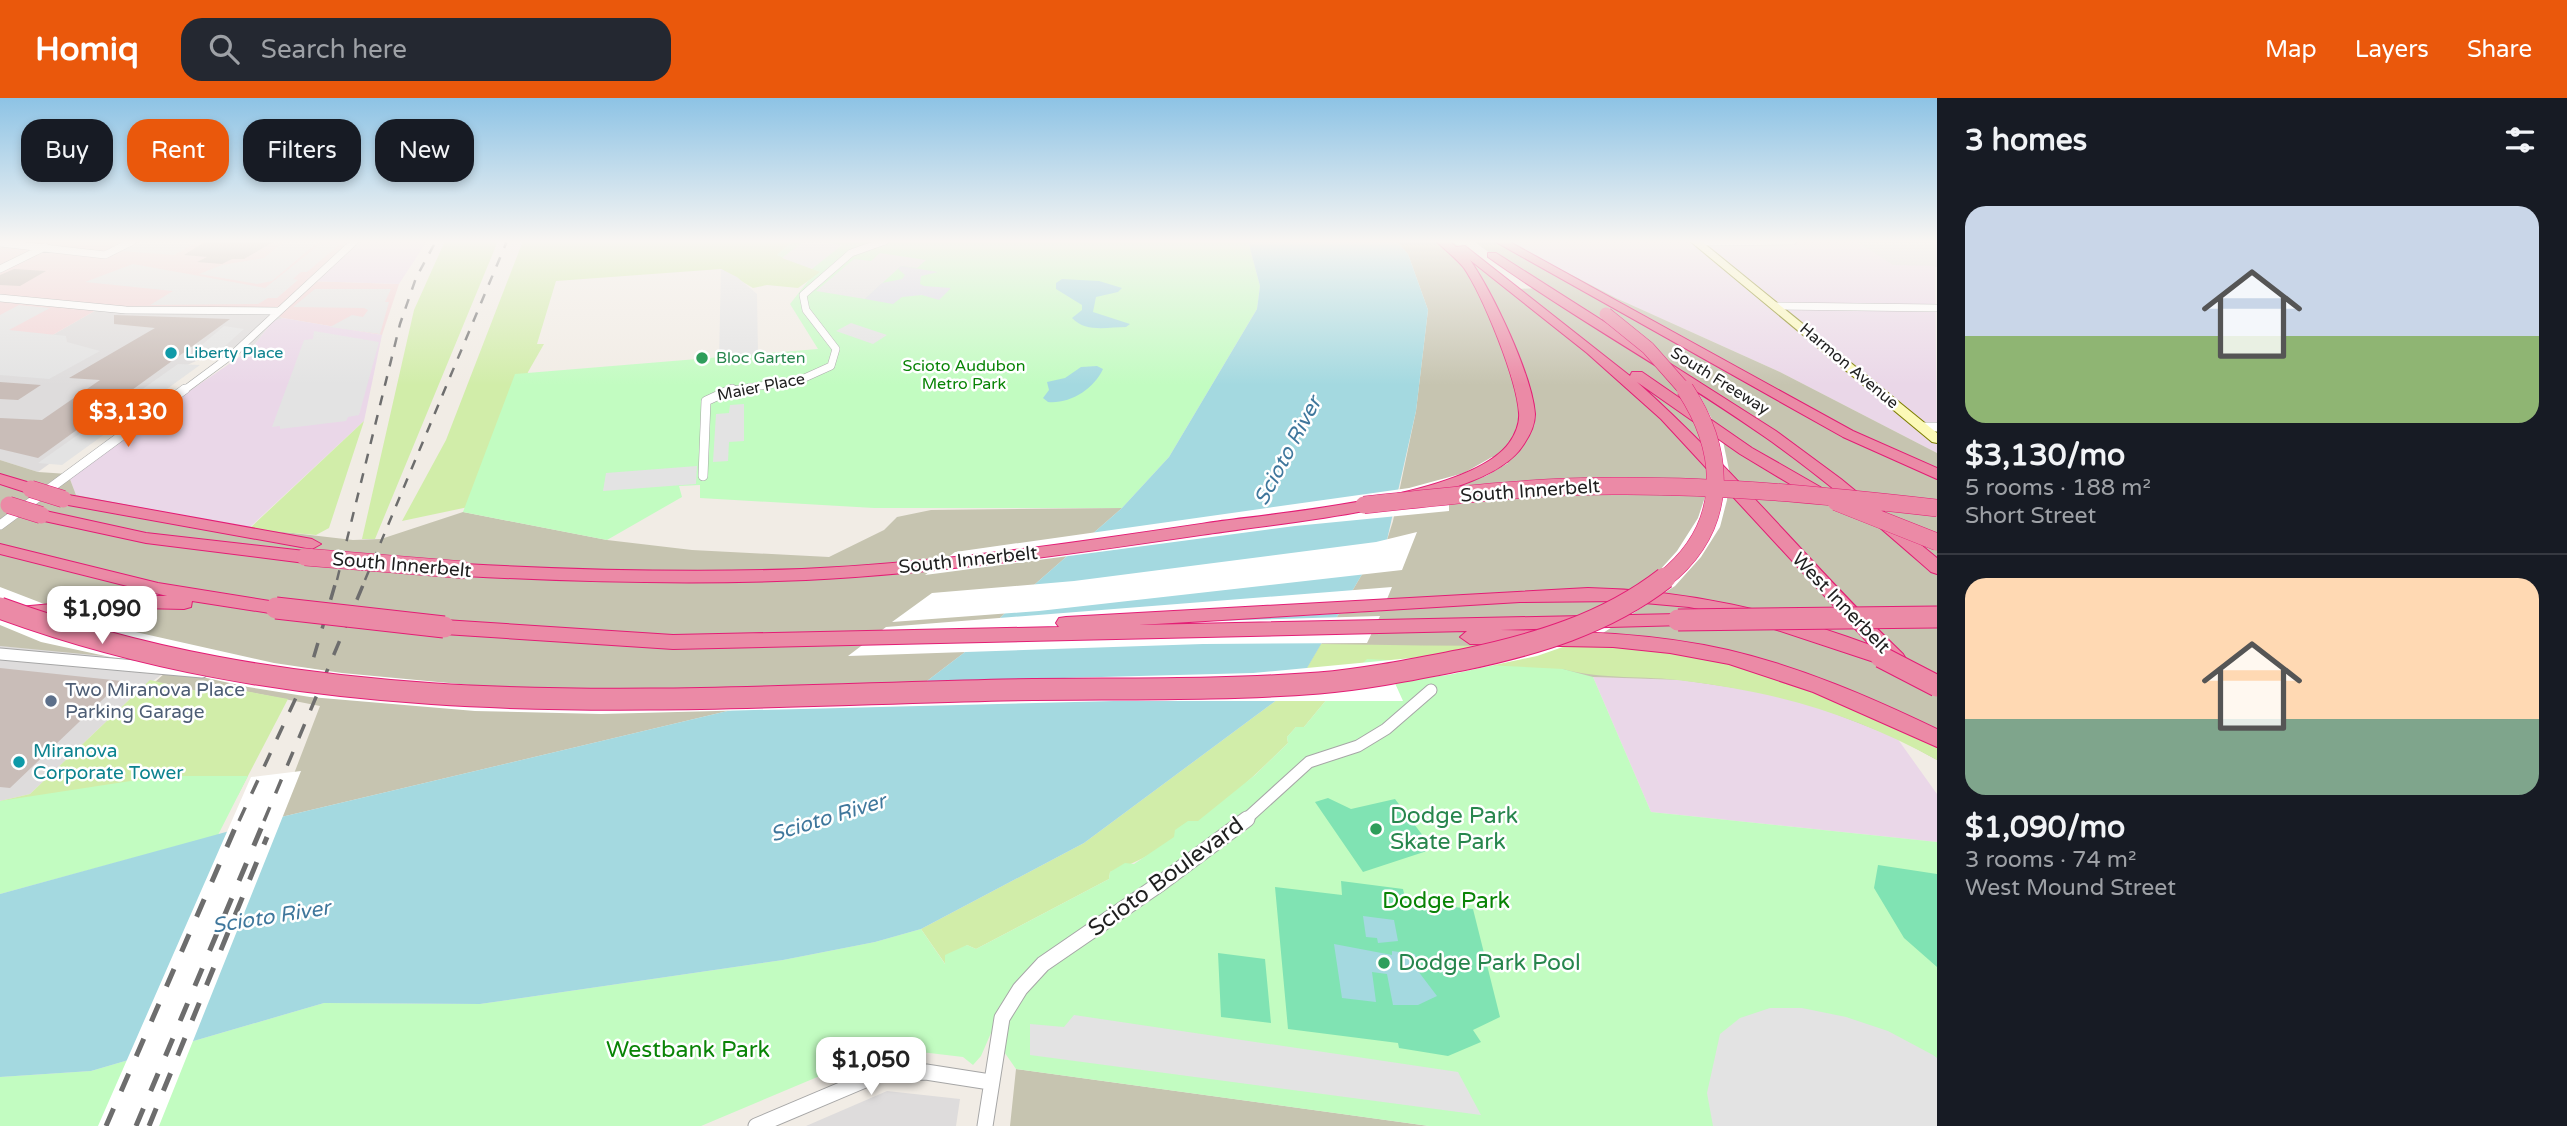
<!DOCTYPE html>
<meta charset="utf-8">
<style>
body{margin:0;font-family:"Varela Round",sans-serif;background:#242831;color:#f1f3f6;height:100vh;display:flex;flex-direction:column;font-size:26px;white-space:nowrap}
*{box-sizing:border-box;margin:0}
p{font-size:23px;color:#9ea1a6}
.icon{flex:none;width:38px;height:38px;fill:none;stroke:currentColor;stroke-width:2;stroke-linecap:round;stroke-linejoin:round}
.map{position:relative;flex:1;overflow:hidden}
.sheet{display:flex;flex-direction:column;background:#171b24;width:630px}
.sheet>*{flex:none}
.top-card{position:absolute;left:21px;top:21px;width:665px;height:63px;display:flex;gap:14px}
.price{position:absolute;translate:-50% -60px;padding:0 16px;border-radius:14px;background:#fff;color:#222;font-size:23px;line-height:46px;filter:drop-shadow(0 2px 4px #0008)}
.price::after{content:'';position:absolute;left:50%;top:42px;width:21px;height:16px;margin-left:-10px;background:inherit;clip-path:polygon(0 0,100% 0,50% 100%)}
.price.current{background:#ea580c;color:#fff}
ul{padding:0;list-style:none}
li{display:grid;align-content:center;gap:14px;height:371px;padding:0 28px}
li+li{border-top:2px solid #363941}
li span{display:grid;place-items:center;height:217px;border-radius:21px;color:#555}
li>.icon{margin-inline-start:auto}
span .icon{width:126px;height:126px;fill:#fffc;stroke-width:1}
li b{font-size:30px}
h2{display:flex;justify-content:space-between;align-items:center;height:84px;padding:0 28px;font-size:30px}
.pill{padding:0 24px;border-radius:21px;background:#171b24;box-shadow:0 4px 10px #0003;font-size:24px;line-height:63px}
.pill.current{background:#ea580c;color:#fff}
header{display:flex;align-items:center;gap:42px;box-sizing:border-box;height:98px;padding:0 35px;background:#ea580c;color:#fff}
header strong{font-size:33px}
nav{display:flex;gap:38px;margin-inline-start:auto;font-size:24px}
.search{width:490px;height:63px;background:#242831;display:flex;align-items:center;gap:18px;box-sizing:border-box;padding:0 24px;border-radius:21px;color:#9ea1a6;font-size:26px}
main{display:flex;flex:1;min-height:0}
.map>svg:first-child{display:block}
</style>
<header>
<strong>Homiq</strong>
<div class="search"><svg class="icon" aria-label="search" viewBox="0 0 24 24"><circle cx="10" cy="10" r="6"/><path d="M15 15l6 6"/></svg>Search here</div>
<nav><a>Map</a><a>Layers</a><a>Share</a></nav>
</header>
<main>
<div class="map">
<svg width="1937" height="1028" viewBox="0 0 1937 1028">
<rect width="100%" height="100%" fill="#f1ece5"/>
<!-- residential -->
<path fill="#dedcdc" d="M1856,143H1937V169L1893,168Z
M98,211L259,212L283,220L272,224L251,251L227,249L185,268L38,374L0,362V267Z
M0,546L177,565L133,598L30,696L0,703Z
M887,993L960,1001L956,1028H806Z"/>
<!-- commercial -->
<path fill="#f2d4d6" d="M0,143L349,145L307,183L399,186L382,237L283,220L259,212L98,211L0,267Z"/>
<!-- industrial -->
<path fill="#ead7e8" d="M322,143H427L399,186L306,183L348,146L320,145Z
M1507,143H1856L1893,167L1935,168L1937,355L1780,274L1616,200Z
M283,220L382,237L364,323L249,430L76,397L68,376L251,251L273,223Z
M1593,579L1681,582L1769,595L1820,610L1897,640L1937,696V744L1651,714Z"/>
<!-- construction -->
<path fill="#c6c4b0" d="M1396,143H1452L1516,191L1539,190L1473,143H1507L1616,200L1780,274L1937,355V662L1897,640L1820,610L1769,595L1681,582L1593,579L1297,587L1361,478L1387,442L1393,423L1416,313L1428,212L1408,156Z
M0,362L38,374L68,376L76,397L249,430L353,442L381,441L463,414L607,442L692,452L829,459L884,432L897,419L931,412L1122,410L1034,487L965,554L906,599L736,611L277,720L320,608L218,588L197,593L154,585L176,565L0,548Z
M1016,971L1429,1028H1010Z"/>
<!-- grass -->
<path fill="#d1eda9" d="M445,143H498L375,441H362L414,212Z
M523,143H793L777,157L821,174L798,190L767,187L753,190L721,171L556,183L537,246H544L528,274L492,404L402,423L446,342Z
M364,323L329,430L316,437L249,431Z
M1321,546C1389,547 1456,548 1524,548C1572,548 1620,546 1667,554C1760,567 1856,603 1937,650V662C1855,617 1777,594 1685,583C1643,577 1604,582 1563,571L1332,595L1304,629H1296L1287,639L1288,645C1240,692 1175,753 1110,774L1109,781L976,851L967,847L946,867L921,831L1084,745L1297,587Z
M150,582L197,593L218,588L288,601L238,697L0,703L30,696Z"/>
<!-- park -->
<path fill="#c2fcc1" d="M793,143H1248L1260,188L1257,211L1169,359L1122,410H874L700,400V387L679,388L682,399L607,442L463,414L515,276L818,251L790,206L808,183L820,174L777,157Z
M1367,561L1563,571L1593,579L1651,714L1937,744V1028H1429L1016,971L991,935L981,958L973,967L963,959L921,954H895L865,959L701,1028H0V979L91,973L324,905L480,906L783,862L875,844L921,831L945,866V857L967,847L976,851L1109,781L1110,774L1125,765L1134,766L1174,739L1175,732L1188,723H1198L1255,677L1288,645L1287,639L1296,629H1304L1332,595Z
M163,678H248L218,737L0,796V703Z"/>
<!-- pitch -->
<path fill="#80e3b3" d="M1328,700L1351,711L1395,701L1433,751L1363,774L1315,704Z
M1878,767L1937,776V869L1904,840L1874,790Z
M1341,783L1403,791L1406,804L1473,811L1500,919L1473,932L1481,944L1448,958L1399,950L1398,945L1288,931L1275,789L1342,797Z
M1218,855L1265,861L1271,925L1221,919Z"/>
<!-- parking -->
<path fill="#e3e3e3" d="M141,143H199L174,157L121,153Z
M285,143H319L272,183L257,186L199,176L222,167L264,160Z
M804,143H816L842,147L812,171L782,160Z
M320,146H340L307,174H301L293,181L298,182L277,200H268L258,206L150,207L173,193L85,184L133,166L265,190Z
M880,155L926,162L917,170L901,168L865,201L816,193L854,161L871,163Z
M721,171L737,179L757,196L758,257L719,260Z
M315,191H391L385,204H389L380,236L330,229L352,217L363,219L368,212L364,210L293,209Z
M19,207L50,210L9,232L66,238L67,244L100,253L49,281L0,277V217Z
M851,225L887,237L873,246L836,233Z
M224,228L244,231L216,256H191Z
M314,233L379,244L359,317L348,319L346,323L280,331V328L272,329L304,242L313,241Z
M178,266L200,267L62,367L38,365Z
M744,306V343L729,344L728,363L713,364L716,316L729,315L730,307Z
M697,368L696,386L603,393L606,375Z
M1770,910H1802L1846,919L1888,933L1933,957L1937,960V1028H1713L1707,995L1720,936L1740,920Z
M1074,917L1458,974L1481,1017L1030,957V926L1064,929Z"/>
<!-- plaza -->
<path fill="#d9dbe6" d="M901,168L938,174L921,178L920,186L924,188L951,190L939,202L922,197L902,199L893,206L865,201L882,185L902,181L905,177L898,171Z"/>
<!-- water -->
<path fill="#a4d9e0" d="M1248,143H1396L1408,156L1428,212L1416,313L1387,442L1361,478L1297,587L1084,745L921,831L875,844L783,862L480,906L324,905L91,973L0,979V796L277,720L736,611L906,599L965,554L1034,487L1122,410L1169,359L1257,211L1260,188Z
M1062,181L1099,183L1122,190L1118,194L1096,199L1093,214L1130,226L1126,229C1108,229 1086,235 1072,220L1082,212V207L1056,191V185Z
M1097,268L1103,271C1094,291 1070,306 1048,304L1043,300L1049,292L1047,284L1065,280L1081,269Z
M1363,818L1394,822L1398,843L1378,845L1377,840L1366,839Z
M1334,846L1392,857V853L1415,856L1418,873L1437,898L1418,907H1393L1387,876L1372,874L1376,904L1342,900Z"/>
<!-- pier -->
<path fill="#fff" d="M1653,247L1698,294L1723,343L1729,372L1727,402L1720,429L1701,459L1675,488L1603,535L1537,558L1448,577L1394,583L1403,603H1114L601,616L475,613L310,599L248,589L41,544L0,527V489L91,524L274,565L342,575L513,591L610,592L1253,575L1433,558L1518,540L1613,505L1658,474L1677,453L1698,420L1706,396L1612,393L1449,403V413L1295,428L925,477L955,454L1409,390L1464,375L1492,359L1508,365L1486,378L1448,392L1706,387L1707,366L1700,334Z
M1417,434L1402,472L1039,513L892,524L932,495L1074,483L1376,444Z
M1392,489L1382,513L1208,523L1380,518L1367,545L1203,546L848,558L886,529Z
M301,673L159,1028H98L251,679Z"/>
<!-- building -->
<path fill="#c9bdb8" d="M206,143H275L244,161H232L222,166L197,164L207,159L184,157Z
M14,171L46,173L20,188L0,187V177Z
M114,217L230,221L38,360L0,351V320L42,322L100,282L69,280L155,230L114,226Z
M0,284L41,287L18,302L0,301Z
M0,570L122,583L10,690L0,689Z"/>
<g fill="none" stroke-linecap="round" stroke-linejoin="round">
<!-- street-far3 casing -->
<g stroke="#a6a6a6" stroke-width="8">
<path id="street-far3" d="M1697,144L1793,143
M0,145L105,157L133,143
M0,171L45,149
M0,200L126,212L278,213
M1777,208L1937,210
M183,293L233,256L355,143
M726,293L800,282L831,268L836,251L806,212L803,197L851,155L885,143"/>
</g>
<!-- street-far2 casing -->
<g stroke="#a6a6a6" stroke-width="10">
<path id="street-far2" d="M1923,329H1937
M703,378L706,303L732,291
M0,427L185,291"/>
</g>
<!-- street-far1 casing -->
<g stroke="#a6a6a6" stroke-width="13">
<path id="street-far1" d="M0,556L202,574
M1244,723L1309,664L1358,648L1386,631L1431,592"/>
</g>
<!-- street casing -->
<g stroke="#a6a6a6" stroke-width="17">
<path id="street" d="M756,1028L879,976L926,974L990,984
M985,1028L1002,920L1020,891L1043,866L1161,785L1247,721"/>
</g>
<!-- secondary casing -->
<g stroke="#7c7d00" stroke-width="2">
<path id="secondary" d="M1690,143H1701L1937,335V345L1932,344Z"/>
</g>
<!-- highway casing -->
<g stroke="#e31d75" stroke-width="2">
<path id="highway" d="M1436,143H1449L1456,149L1465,148L1630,278L1632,274H1642L1752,350L1822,390L1824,394L1822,398H1810L1740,356L1637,284C1732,368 1811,468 1903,556L1906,561L1903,566L1896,568L1874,564L1738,519L1689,509L1622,503L1520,504L1139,527L1678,516L1685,517L1688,522L1685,527L1500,532C1577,533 1653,535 1728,552C1801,569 1870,599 1937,631V649L1813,594L1729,566L1670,555L1613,549L1470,546L1460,539L1467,533L673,551L444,536L434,529L444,522L673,537L1059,529L1056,525L1059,520L1066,519L1588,490C1687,492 1778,513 1870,547L1661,321L1587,255L1470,162C1493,195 1532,277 1535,316C1535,327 1530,337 1524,346C1511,367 1484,379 1461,387C1383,416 1296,423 1215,435C1078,455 944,475 806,482C692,487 579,484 465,478L456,472L465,466C577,472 689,475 802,471C938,465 1072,445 1207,425C1274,415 1469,400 1509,345C1515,337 1520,325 1519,315C1517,281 1483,198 1464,170C1456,160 1445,152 1436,143Z
M1494,143H1508L1853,333L1937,370V381L1843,339Z
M1488,155H1496L1776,333L1841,381L1937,460V476L1931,474C1877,427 1824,380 1765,339C1675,276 1578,223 1488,159Z
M0,376L37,387L39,391L31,396L0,386Z
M63,396L312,441L321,446L312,451L57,405L55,401Z
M41,412L146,435L305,453L314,459L305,465L146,445L35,421L32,417L35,413Z
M0,446L158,485L276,504L286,510L276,516L192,503L191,509L184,511L139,510L15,520L5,514L8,510L139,498H167L0,456Z"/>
</g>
<!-- street-far3 -->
<use href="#street-far3" stroke="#fff" stroke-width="7"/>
<!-- street-far2 -->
<use href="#street-far2" stroke="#fff" stroke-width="9"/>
<!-- street-far1 -->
<use href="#street-far1" stroke="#fff" stroke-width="11"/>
<!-- street -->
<use href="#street" stroke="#fff" stroke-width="15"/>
<!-- secondary -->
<use href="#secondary" fill="#fcf9b7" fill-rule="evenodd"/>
<!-- highway -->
<use href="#highway" fill="#eb8aa6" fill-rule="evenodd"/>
<!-- rail-far2 -->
<path stroke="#6d6d6d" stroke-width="2.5" stroke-dasharray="10 10" stroke-linecap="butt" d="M337,482L400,226L416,180L436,143
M365,482L507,143"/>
<!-- rail-far1 -->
<path stroke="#6d6d6d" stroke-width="3.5" stroke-dasharray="15 15" stroke-linecap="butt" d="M239,723L312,565L337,480
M264,723L366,480"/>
<!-- rail -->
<path stroke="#6d6d6d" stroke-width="5" stroke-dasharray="19 19" stroke-linecap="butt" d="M106,1028L239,721
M136,1028L265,721
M149,1028L267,739"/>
<!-- highway-bridge-far2 casing -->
<g stroke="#e31d75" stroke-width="14" stroke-linecap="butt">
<path id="highway-bridge-far2" d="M1606,216L1648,250L1686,293"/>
</g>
<!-- highway-bridge-far1 casing -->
<g stroke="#e31d75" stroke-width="18" stroke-linecap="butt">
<path id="highway-bridge-far1" d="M31,391L63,401
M1836,404L1937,444
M9,407L41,417
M1364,407C1447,398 1530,388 1613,388C1722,387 1830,398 1937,410
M305,459L465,472
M1663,482C1729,430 1728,357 1685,291"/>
</g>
<!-- highway-bridge casing -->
<g stroke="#e31d75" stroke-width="23" stroke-linecap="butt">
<path id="highway-bridge" d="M0,510C328,630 662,600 1003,592C1108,590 1214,593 1319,585C1366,581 1415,571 1462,562C1534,547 1606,526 1665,480
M276,510L444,529
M1678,522L1937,519
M1881,559L1937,588"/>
</g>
<!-- highway-bridge-far2 -->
<use href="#highway-bridge-far2" stroke="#eb8aa6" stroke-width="13"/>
<!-- highway-bridge-far1 -->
<use href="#highway-bridge-far1" stroke="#eb8aa6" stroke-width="17"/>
<!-- highway-bridge -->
<use href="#highway-bridge" stroke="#eb8aa6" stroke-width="21"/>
</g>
<!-- sky -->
<linearGradient id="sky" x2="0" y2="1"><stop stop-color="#8dc3e5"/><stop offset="0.5" stop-color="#f9f6f3"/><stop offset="1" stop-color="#f9f6f3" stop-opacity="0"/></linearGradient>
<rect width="1937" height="287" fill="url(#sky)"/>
<!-- markers -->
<g fill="#0f9aa8" stroke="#fff" stroke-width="2.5">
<circle cx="171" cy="255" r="7"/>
<circle cx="19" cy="664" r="7"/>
</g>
<g fill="#2e9e5b" stroke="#fff" stroke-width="2.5">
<circle cx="702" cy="260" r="7"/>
<circle cx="1376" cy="731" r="7"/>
<circle cx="1384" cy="865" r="7"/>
</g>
<circle fill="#5c6f8a" stroke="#fff" stroke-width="2.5" cx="51" cy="603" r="7"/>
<g text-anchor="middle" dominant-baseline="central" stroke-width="5" stroke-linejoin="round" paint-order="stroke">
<!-- far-culture labels -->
<g font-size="16" fill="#0d838f" stroke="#fff" text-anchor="start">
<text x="185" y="255">Liberty Place</text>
</g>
<!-- far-leisure labels -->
<g font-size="16" fill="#27864d" stroke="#fff" text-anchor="start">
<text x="716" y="260">Bloc Garten</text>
</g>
<!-- far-park labels -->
<g font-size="16" fill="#098406" stroke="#fff">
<text x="964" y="268">Scioto Audubon<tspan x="964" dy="18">Metro Park</tspan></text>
</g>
<!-- far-street labels -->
<g font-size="16" fill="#1f1f1f" stroke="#fff">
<text transform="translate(1849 268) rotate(40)">Harmon Avenue</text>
<text transform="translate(1720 283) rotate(32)">South Freeway</text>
<text transform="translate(761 289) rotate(-11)">Maier Place</text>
</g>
<!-- street labels -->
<g font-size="19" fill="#1f1f1f" stroke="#fff">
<text transform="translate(1530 393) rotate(-4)">South Innerbelt</text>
<text transform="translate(968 462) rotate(-6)">South Innerbelt</text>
<text transform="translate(402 467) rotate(5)">South Innerbelt</text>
<text transform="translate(1841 505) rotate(46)">West Innerbelt</text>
</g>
<!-- service labels -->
<g font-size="19" fill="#4e5e75" stroke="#fff" text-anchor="start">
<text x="65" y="592">Two Miranova Place<tspan x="65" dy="22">Parking Garage</tspan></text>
</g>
<!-- culture labels -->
<g font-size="19" fill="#0d838f" stroke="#fff" text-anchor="start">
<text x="33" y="653">Miranova<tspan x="33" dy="22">Corporate Tower</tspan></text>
</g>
<!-- water labels -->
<g font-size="21" font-style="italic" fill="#3f779c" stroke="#fff">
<text transform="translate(1288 353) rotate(-62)">Scioto River</text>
<text transform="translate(828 720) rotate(-17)">Scioto River</text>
<text transform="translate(271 819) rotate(-9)">Scioto River</text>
</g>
<!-- near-leisure labels -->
<g font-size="23" fill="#27864d" stroke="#fff" text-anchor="start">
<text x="1390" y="718">Dodge Park<tspan x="1390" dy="26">Skate Park</tspan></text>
<text x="1398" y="865">Dodge Park Pool</text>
</g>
<!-- near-street labels -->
<g font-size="23" fill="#1f1f1f" stroke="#fff">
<text transform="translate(1166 779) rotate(-36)">Scioto Boulevard</text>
</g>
<!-- near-park labels -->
<g font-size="23" fill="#098406" stroke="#fff">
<text x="1446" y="803">Dodge Park</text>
<text x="688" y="952">Westbank Park</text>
</g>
</g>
</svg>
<b class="price current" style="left:128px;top:351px">$3,130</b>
<b class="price" style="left:102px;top:548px">$1,090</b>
<b class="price" style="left:871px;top:999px">$1,050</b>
<div class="top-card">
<a class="pill">Buy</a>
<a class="pill current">Rent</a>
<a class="pill">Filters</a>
<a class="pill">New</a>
</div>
</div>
<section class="sheet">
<h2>3 homes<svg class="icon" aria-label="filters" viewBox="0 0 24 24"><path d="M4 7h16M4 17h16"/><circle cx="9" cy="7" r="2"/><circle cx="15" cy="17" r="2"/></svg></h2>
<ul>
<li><span style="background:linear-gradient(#c9d6e8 60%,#8fb573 0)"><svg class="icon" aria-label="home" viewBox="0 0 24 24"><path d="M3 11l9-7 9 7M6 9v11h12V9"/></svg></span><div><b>$3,130/mo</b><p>5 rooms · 188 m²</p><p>Short Street</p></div></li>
<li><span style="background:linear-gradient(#ffd9b3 65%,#7fa58c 0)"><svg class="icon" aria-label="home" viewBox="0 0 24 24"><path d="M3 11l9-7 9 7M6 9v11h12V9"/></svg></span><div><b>$1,090/mo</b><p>3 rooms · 74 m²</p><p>West Mound Street</p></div></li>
</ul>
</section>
</main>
